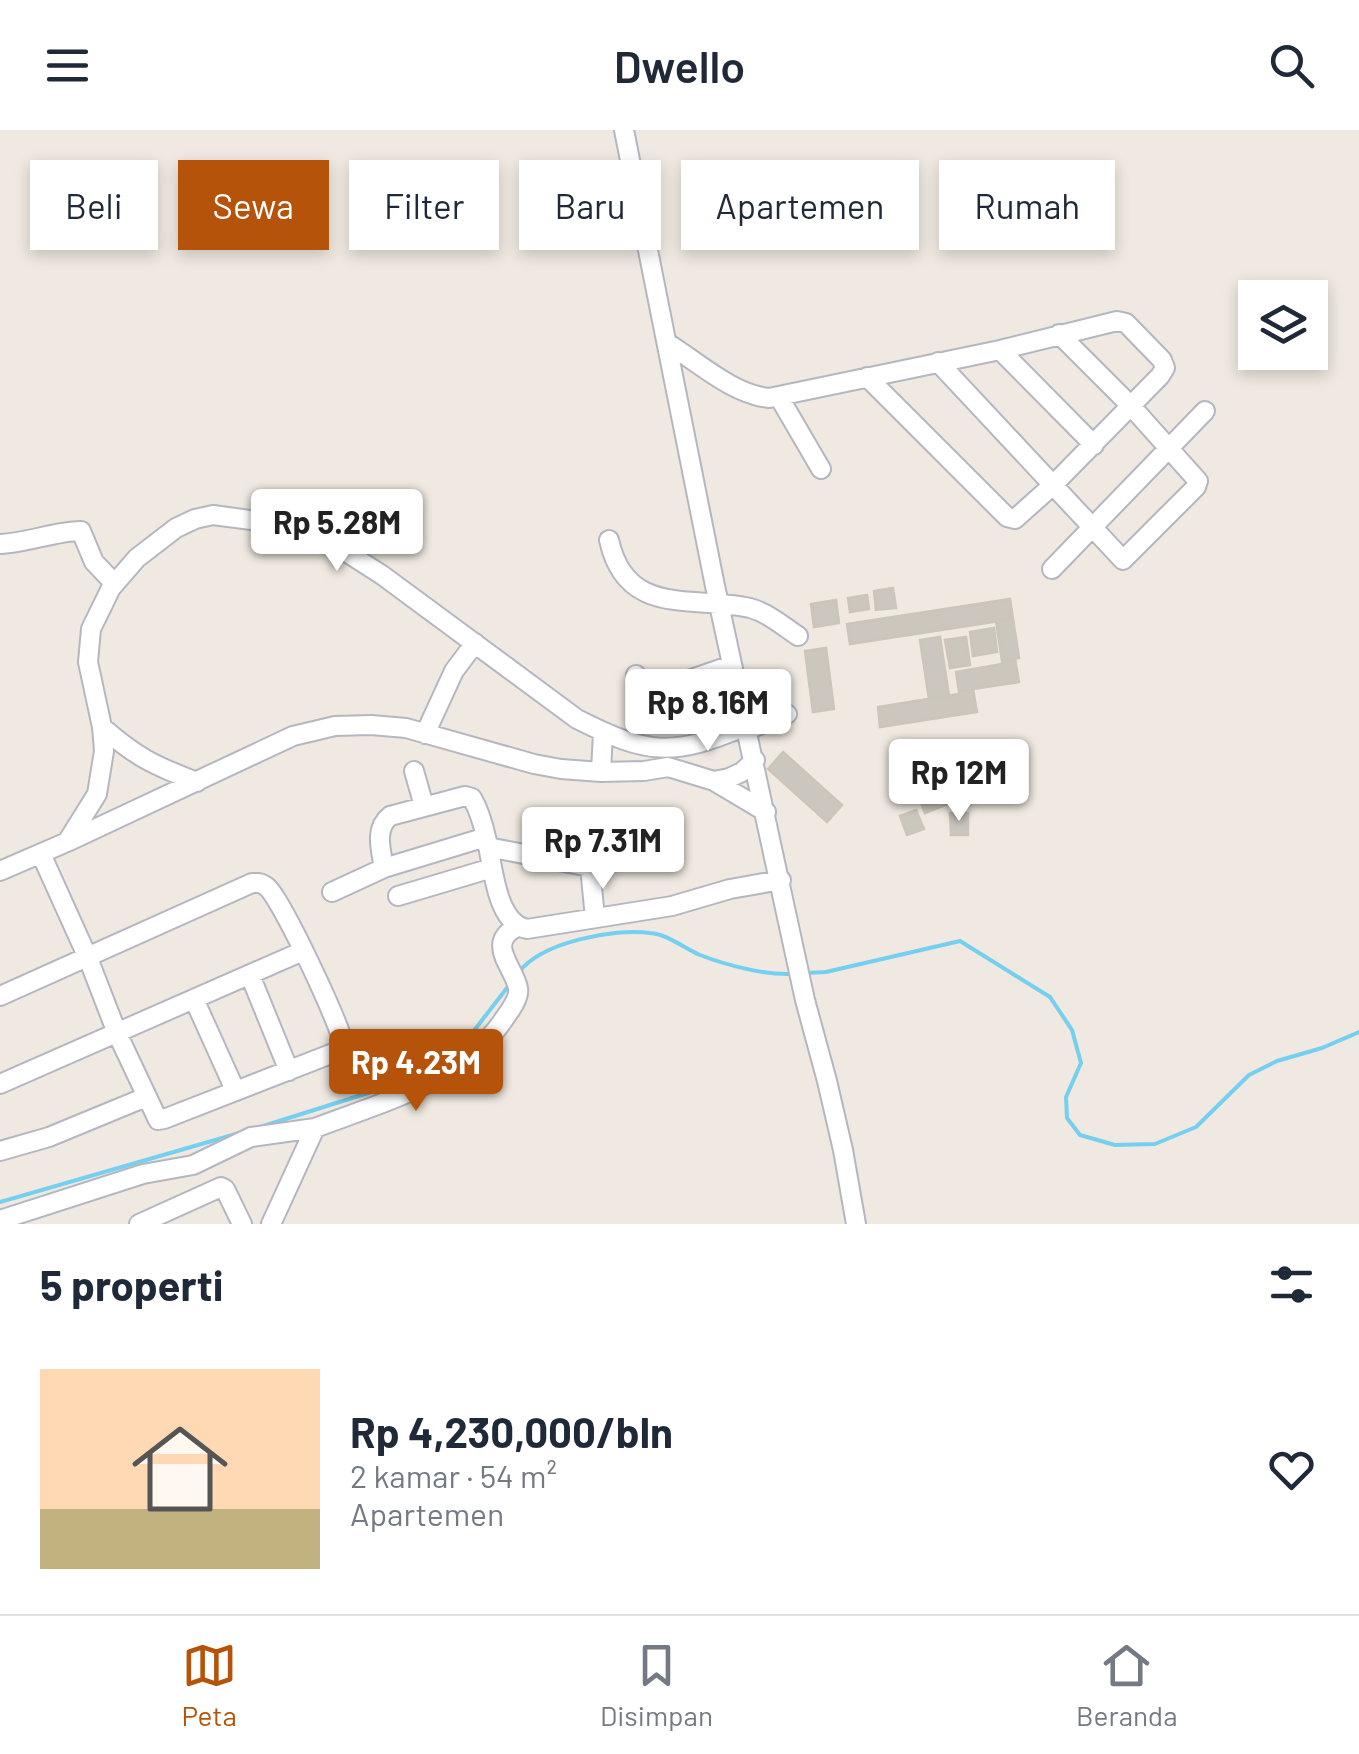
<!DOCTYPE html>
<html lang="id">
<meta charset="utf-8">
<style>
body{margin:0;font-family:Barlow,sans-serif;background:#f6f6f7;color:#1f2937;height:100vh;display:flex;flex-direction:column;font-size:38px;white-space:nowrap}
*{box-sizing:border-box;margin:0}
p{font-size:32px;color:#747a83}
.icon{flex:none;width:55px;height:55px;fill:none;stroke:currentColor;stroke-width:2;stroke-linecap:round;stroke-linejoin:round}
.map{position:relative;height:1094px;overflow:hidden}
.side{display:flex;flex-direction:column;background:#fff;flex:1}
.side>*{flex:none}
.banner{position:absolute;left:30px;top:30px;width:1300px;height:90px;display:flex;gap:20px}
.tools{position:absolute;left:1238px;top:150px;display:grid;gap:20px}
.tools a{display:grid;place-items:center;width:90px;height:90px;border-radius:0px;background:#fff;box-shadow:0 5px 15px #0003;font-size:50px}
.price{position:absolute;translate:-50% -85px;padding:0 22px;border-radius:10px;background:#fff;color:#222;font-size:32px;line-height:65px;filter:drop-shadow(0 2px 5px #0008)}
.price::after{content:'';position:absolute;left:50%;top:60px;width:30px;height:22px;margin-left:-15px;background:inherit;clip-path:polygon(0 0,100% 0,50% 100%)}
.price.current{background:#b45309;color:#fff}
ul{padding:0;list-style:none}
li{display:flex;align-items:center;gap:30px;height:250px;padding:0 40px}
li+li{border-top:2px solid #e0e1e3}
li span{display:grid;place-items:center;flex:none;width:280px;height:200px;border-radius:0px;color:#555}
li>.icon{margin-inline-start:auto}
span .icon{width:120px;height:120px;fill:#fffc;stroke-width:1}
li b{font-size:42px}
h2{display:flex;justify-content:space-between;align-items:center;height:120px;padding:0 40px;font-size:42px}
.tag{padding:0 35px;border-radius:0px;background:#fff;box-shadow:0 5px 15px #0003;font-size:35px;line-height:90px}
.tag.current{background:#b45309;color:#fff}
header{display:flex;justify-content:space-between;align-items:center;height:130px;padding:0 40px;background:#fff;font-size:45px;font-weight:600}
.tab-bar{display:flex;justify-content:space-around;align-items:center;height:140px;border-top:2px solid #e0e1e3;background:#fff;font-size:28px;color:#747a83}
.tab-bar a{display:grid;justify-items:center;gap:5px}
.tab-bar .current{color:#b45309}
.map>svg:first-child{display:block}
</style>
<header><svg class="icon" aria-label="menu" viewBox="0 0 24 24"><path d="M4 6h16M4 12h16M4 18h16"/></svg>Dwello<svg class="icon" aria-label="search" viewBox="0 0 24 24"><circle cx="10" cy="10" r="6"/><path d="M15 15l6 6"/></svg></header>
<div class="map">
<svg width="1359" height="1094" viewBox="0 0 1359 1094">
<rect width="100%" height="100%" fill="#efe9e1"/>
<g fill="none" stroke-linecap="round" stroke-linejoin="round">
<!-- stream -->
<path stroke="#75cff0" stroke-width="4" d="M519,842C542,812 614,798 650,803C667,804 684,818 700,825C726,835 764,845 791,844
M806,843L826,842L960,811L1050,867L1072,900L1081,933L1066,967L1067,988L1080,1005L1115,1015L1155,1014L1196,997L1249,945L1277,931L1322,918L1359,902
M257,998L406,951L469,907L510,854
M0,1072L243,1002"/>
</g>
<!-- building -->
<path fill="#cbc7bf" stroke="#cbc5ba" stroke-width="2.5" d="M893,458L896,478L876,480L874,461Z
M867,465L869,479L850,482L848,468Z
M1010,469L1013,489L850,514L847,494Z
M836,470L839,493L814,497L811,474Z
M1013,489L1019,528L1002,531L996,491Z
M994,498L997,522L973,526L970,502Z
M940,507L949,566L929,569L920,510Z
M966,507L970,535L950,538L945,510Z
M826,518L834,579L813,582L805,521Z
M1015,529L1019,552L959,561L956,542L1002,534V531Z
M973,559L977,582L880,597L878,577L959,564V561Z
M783,622L842,675L827,692L768,639Z
M963,648L970,665L925,683L918,665Z
M916,680L924,699L907,705L900,686Z
M950,683H968V705H951Z"/>
<g fill="none" stroke-linecap="round" stroke-linejoin="round">
<!-- minor casing -->
<g stroke="#b4b7c1" stroke-width="22">
<path id="minor" d="M624,0L715,456L805,870L827,951L843,1020L856,1094
M667,213C698,232 732,264 769,268L1000,220L1117,191L1126,193L1162,230L1165,238L1160,246L1053,355L1015,389L1007,387L867,247
M1000,220L1094,315
M938,232L1123,430L1196,357L1198,351L1131,276L1059,204
M779,267L821,339
M609,410C626,488 693,465 750,478C768,483 783,496 798,506
M0,414C28,413 55,401 81,401L94,432L114,453
M1052,439L1205,281
M636,545L651,563L732,535
M102,597C136,627 155,636 197,652
M747,600L787,584
M425,604L454,541L475,513
M414,641L424,676
M601,642L603,602
M714,651L766,682
M486,707L384,738C381,720 374,699 390,686L465,666L472,668C479,680 483,694 486,707C493,733 495,793 527,799L672,776L730,759L781,750
M67,712L97,664L104,621L102,597L88,532L91,499L111,458L137,428L176,398L195,389L213,385L273,393L332,413L382,445L577,589C648,625 673,627 746,596
M488,717L590,737L595,788
M590,737L591,712
M0,741L67,712L293,606L335,596L371,595L406,598L534,634L561,639L601,642L644,641L668,637L714,651L729,648L742,642L755,630
M332,762L384,738
M398,766L492,738
M250,845L289,941
M0,866L252,753C260,753 260,752 267,757C282,770 340,894 344,916L341,920L164,989L158,990L117,903L88,828L41,724
M194,869L235,960
M0,954L303,821
M0,1021L49,1007L146,967
M0,1090L143,1044L193,1035L251,1007L315,998
M139,1094L221,1057L225,1059L242,1094
M271,1094L315,998C380,973 459,953 502,892C508,883 520,869 518,858C514,837 485,813 517,797"/>
</g>
<!-- minor -->
<use href="#minor" stroke="#fff" stroke-width="18"/>
</g>
</svg>
<div class="tools">
<a><svg class="icon" aria-label="layers" viewBox="0 0 24 24"><path d="M12 4l9 5-9 5-9-5zM3 14l9 5 9-5"/></svg></a>
</div>
<b class="price" style="left:337px;top:444px">Rp 5.28M</b>
<b class="price" style="left:708px;top:624px">Rp 8.16M</b>
<b class="price" style="left:959px;top:694px">Rp 12M</b>
<b class="price" style="left:603px;top:762px">Rp 7.31M</b>
<b class="price current" style="left:416px;top:984px">Rp 4.23M</b>
<div class="banner">
<a class="tag">Beli</a>
<a class="tag current">Sewa</a>
<a class="tag">Filter</a>
<a class="tag">Baru</a>
<a class="tag">Apartemen</a>
<a class="tag">Rumah</a>
</div>
</div>
<section class="side">
<h2>5 properti<svg class="icon" aria-label="filters" viewBox="0 0 24 24"><path d="M4 7h16M4 17h16"/><circle cx="9" cy="7" r="2"/><circle cx="15" cy="17" r="2"/></svg></h2>
<ul>
<li><span style="background:linear-gradient(#ffd9b3 70%,#c2b280 0)"><svg class="icon" aria-label="home" viewBox="0 0 24 24"><path d="M3 11l9-7 9 7M6 9v11h12V9"/></svg></span><div><b>Rp 4,230,000/bln</b><p>2 kamar · 54 m²</p><p>Apartemen</p></div><svg class="icon" aria-label="heart" viewBox="0 0 24 24"><path d="M12 20l-8-8c-3-5 5-10 8-4 3-6 11-1 8 4z"/></svg></li>
</ul>
</section>
<nav class="tab-bar">
<a class="current"><svg class="icon" aria-label="map" viewBox="0 0 24 24"><path d="M3 6l6-2 6 2 6-2v14l-6 2-6-2-6 2zM9 4v14M15 6v14"/></svg>Peta</a>
<a><svg class="icon" aria-label="saved" viewBox="0 0 24 24"><path d="M7 4h10v16l-5-4-5 4z"/></svg>Disimpan</a>
<a><svg class="icon" aria-label="home" viewBox="0 0 24 24"><path d="M3 11l9-7 9 7M6 9v11h12V9"/></svg>Beranda</a>
</nav>
